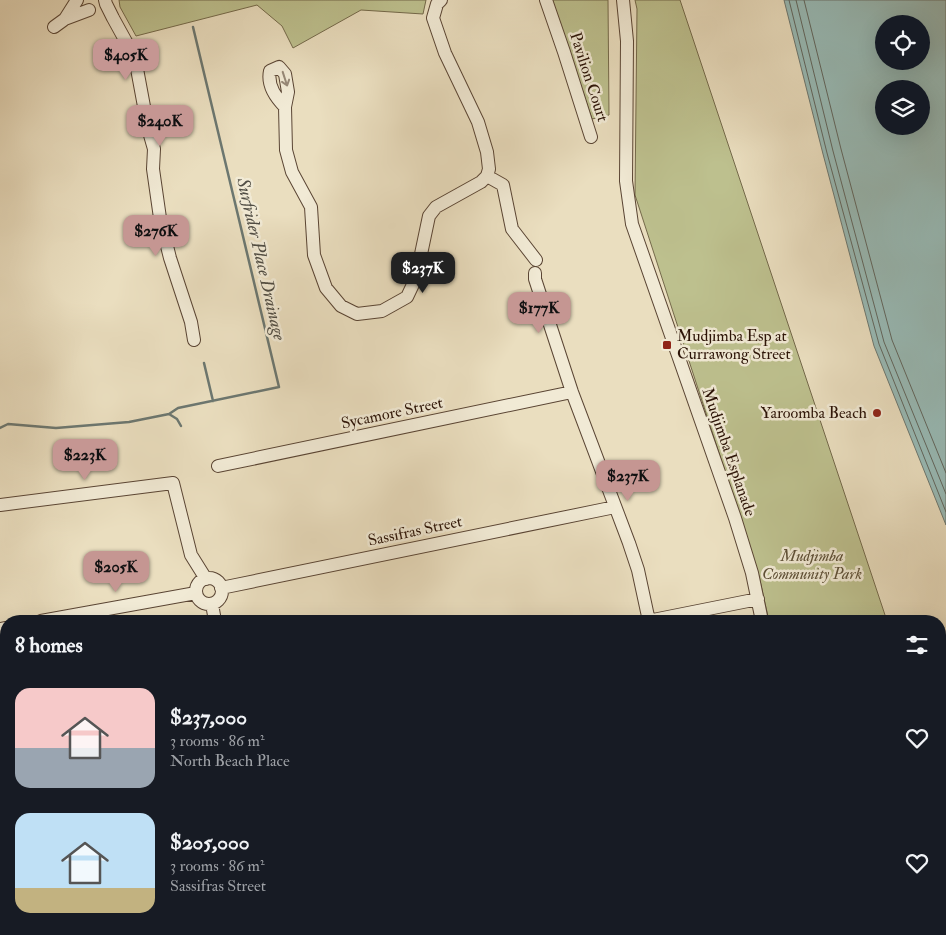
<!DOCTYPE html>
<meta charset="utf-8">
<style>
body{margin:0;font-family:"IM FELL Double Pica",serif;background:#20242c;color:#f1f3f6;height:100vh;display:flex;flex-direction:column;font-size:19px;white-space:nowrap}
*{box-sizing:border-box;margin:0}
p{font-size:16px;color:#9ea1a6}
.icon{flex:none;width:28px;height:28px;fill:none;stroke:currentColor;stroke-width:2;stroke-linecap:round;stroke-linejoin:round}
.map{position:relative;flex:1;overflow:hidden}
.details{position:absolute;left:0px;top:615px;width:946px;height:320px;display:flex;flex-direction:column;background:#171b24;border-radius:20px 20px 0 0;box-shadow:0 5px 20px #0002}
.details>*{flex:none}
.buttons{position:absolute;left:875px;top:15px;display:grid;gap:10px}
.buttons a{display:grid;place-items:center;width:55px;height:55px;border-radius:50%;background:#171b24;box-shadow:0 5px 20px #0002;font-size:25px}
.price{position:absolute;translate:-50% -42px;padding:0 11px;border-radius:10px;background:#c59692;color:#111;font-size:16px;line-height:32px;filter:drop-shadow(0 1px 2px #0008)}
.price::after{content:'';position:absolute;left:50%;top:30px;width:15px;height:11px;margin-left:-8px;background:inherit;clip-path:polygon(0 0,100% 0,50% 100%)}
.price.active{background:#222;color:#fff}
ul{padding:0;list-style:none}
li{display:flex;align-items:center;gap:15px;height:125px;padding:0 15px}
li span{display:grid;place-items:center;flex:none;width:140px;height:100px;border-radius:15px;color:#555}
li>.icon{margin-inline-start:auto}
span .icon{width:60px;height:60px;fill:#fffc;stroke-width:1}
li b{font-size:21px}
h2{display:flex;justify-content:space-between;align-items:center;height:60px;padding:0 15px;font-size:21px}
.map>svg:first-child{display:block}
</style>
<div class="map">
<svg width="946" height="935" viewBox="0 0 946 935">
<rect width="100%" height="100%" fill="#eadebf"/>
<filter id="stains"><feTurbulence type="fractalNoise" baseFrequency=".004" numOctaves="4"/><feColorMatrix values="0 0 0 0 .2 0 0 0 0 .09 0 0 0 0 .02 0 0 0 .5 -.17"/></filter>
<radialGradient id="worn" r=".72"><stop offset=".6" stop-color="#630" stop-opacity="0"/><stop offset="1" stop-color="#630" stop-opacity=".3"/></radialGradient>
<!-- green -->
<path fill="#bdc08e" stroke="#74694a" d="M119,0H426L423,14L361,10L293,48L282,26L257,5L136,36L120,7Z
M552,0H608L609,115L592,119Z
M635,0H680L887,621H769L759,576L635,195L637,9Z
M940,779L946,797V897L940,886Z
M940,896L946,907V935H841L840,929H940Z"/>
<!-- water -->
<path fill="#98bbb7" stroke="#6c7770" fill-rule="evenodd" d="M784,0H946V525L874,346L823,154ZM884,24H921V61H884ZM884,89H921V126H884Z"/>
<g fill="none" stroke-linecap="round" stroke-linejoin="round">
<!-- shore -->
<path stroke="#61665e" stroke-width="1" d="M789,0L827,153L879,344L946,512
M796,0L833,151L884,342L946,494
M804,0L841,149L892,340L946,473"/>
<!-- stream -->
<path stroke="#6c7770" stroke-width="2.5" d="M204,363L213,401
M169,414L178,408L279,387L193,27
M0,428L8,424L56,428L129,422L169,414L177,419L181,426"/>
<!-- minor casing -->
<g stroke="#5a4534" stroke-width="14">
<path id="minor" d="M105,0L106,4L113,18L135,58L148,128L154,149L153,169L160,218L170,258L191,322L194,340
M546,0L564,52L591,137
M623,0L627,41L626,181L632,224L735,518L752,573L762,621
M65,19L77,0
M54,27L65,19L89,10
M285,107C276,98 267,85 270,71L279,67L285,74L288,92L285,107L286,150L292,172L311,207L314,255L326,288L341,306L357,314L382,311L407,297L416,278L429,216L436,207L481,182L487,176L489,169L487,152L478,122L445,53L433,18L437,4L441,0
M487,176L503,185L512,229L536,260
M535,273V279L572,392L629,543L638,570L649,621
M218,466L572,392
M0,505L173,483L191,555L206,579
M196 591a13 13 0 1 1 26 0a13 13 0 1 1-26 0Z
M221,588L615,507
M212,604L215,621
M41,621L196,593
M648,621L758,599
M0,629L6,628
M0,745L6,744
M0,884L6,882
M283,929L284,935
M714,929L715,935
M827,929L829,935
M356,935L386,929"/>
</g>
<!-- minor -->
<use href="#minor" stroke="#f1ead5" stroke-width="12"/>
</g>
<!-- one-way arrows -->
<defs><path id="oneway-shaft" d="M-6 0H5M1.5-3L5.5 0L1.5 3" fill="none" stroke-width="1.6" stroke-linecap="round" stroke-linejoin="round" transform="scale(1.25)"/></defs>
<use stroke="#978978" href="#oneway-shaft" transform="translate(285 79) rotate(72)"/>
<!-- markers -->
<g fill="#8f2418" stroke="#f1ead5" stroke-width="2">
<rect x="662" y="340" width="10" height="10" rx="2.5"/>
<circle cx="877" cy="413" r="5"/>
</g>
<g text-anchor="middle" dominant-baseline="central" stroke-width="5" stroke-linejoin="round" paint-order="stroke">
<!-- street labels -->
<g font-size="16" fill="#2a1206" stroke="#f1ead5">
<text transform="translate(589 77) rotate(72)">Pavilion Court</text>
<text transform="translate(392 413) rotate(-12)">Sycamore Street</text>
<text transform="translate(729 452) rotate(71)">Mudjimba Esplanade</text>
<text transform="translate(415 531) rotate(-12)">Sassifras Street</text>
</g>
<!-- poi labels -->
<g font-size="16" fill="#2a1206" stroke="#f1ead5" text-anchor="start">
<text x="677" y="336">Mudjimba Esp at<tspan x="677" dy="18">Currawong Street</tspan></text>
<text x="867" y="413" text-anchor="end">Yaroomba Beach</text>
</g>
<!-- park labels -->
<g font-size="16" font-style="italic" fill="#5d4f36" stroke="#f1ead5">
<text x="812" y="556">Mudjimba<tspan x="812" dy="18">Community Park</tspan></text>
</g>
<!-- water labels -->
<g font-size="18" font-style="italic" fill="#504d44" stroke="#f1ead5">
<text transform="translate(261 259) rotate(77)">Surfrider Place Drainage</text>
</g>
</g>
<rect width="100%" height="100%" filter="url(#stains)"/>
<rect width="100%" height="100%" fill="url(#worn)"/>
</svg>
<div class="buttons">
<a><svg class="icon" aria-label="locate" viewBox="0 0 24 24"><circle cx="12" cy="12" r="6"/><path d="M12 2v4M12 18v4M2 12h4M18 12h4"/></svg></a>
<a><svg class="icon" aria-label="layers" viewBox="0 0 24 24"><path d="M12 4l9 5-9 5-9-5zM3 14l9 5 9-5"/></svg></a>
</div>
<b class="price" style="left:126px;top:81px">$405K</b>
<b class="price" style="left:160px;top:147px">$240K</b>
<b class="price" style="left:156px;top:257px">$276K</b>
<b class="price active" style="left:423px;top:294px">$237K</b>
<b class="price" style="left:539px;top:334px">$177K</b>
<b class="price" style="left:85px;top:481px">$223K</b>
<b class="price" style="left:628px;top:502px">$237K</b>
<b class="price" style="left:116px;top:593px">$205K</b>
<section class="details">
<h2>8 homes<svg class="icon" aria-label="filters" viewBox="0 0 24 24"><path d="M4 7h16M4 17h16"/><circle cx="9" cy="7" r="2"/><circle cx="15" cy="17" r="2"/></svg></h2>
<ul>
<li><span style="background:linear-gradient(#f6c9c9 60%,#9aa5b1 0)"><svg class="icon" aria-label="home" viewBox="0 0 24 24"><path d="M3 11l9-7 9 7M6 9v11h12V9"/></svg></span><div><b>$237,000</b><p>3 rooms · 86 m²</p><p>North Beach Place</p></div><svg class="icon" aria-label="heart" viewBox="0 0 24 24"><path d="M12 20l-8-8c-3-5 5-10 8-4 3-6 11-1 8 4z"/></svg></li>
<li><span style="background:linear-gradient(#bfe0f5 75%,#c2b280 0)"><svg class="icon" aria-label="home" viewBox="0 0 24 24"><path d="M3 11l9-7 9 7M6 9v11h12V9"/></svg></span><div><b>$205,000</b><p>3 rooms · 86 m²</p><p>Sassifras Street</p></div><svg class="icon" aria-label="heart" viewBox="0 0 24 24"><path d="M12 20l-8-8c-3-5 5-10 8-4 3-6 11-1 8 4z"/></svg></li>
</ul>
</section>
</div>
